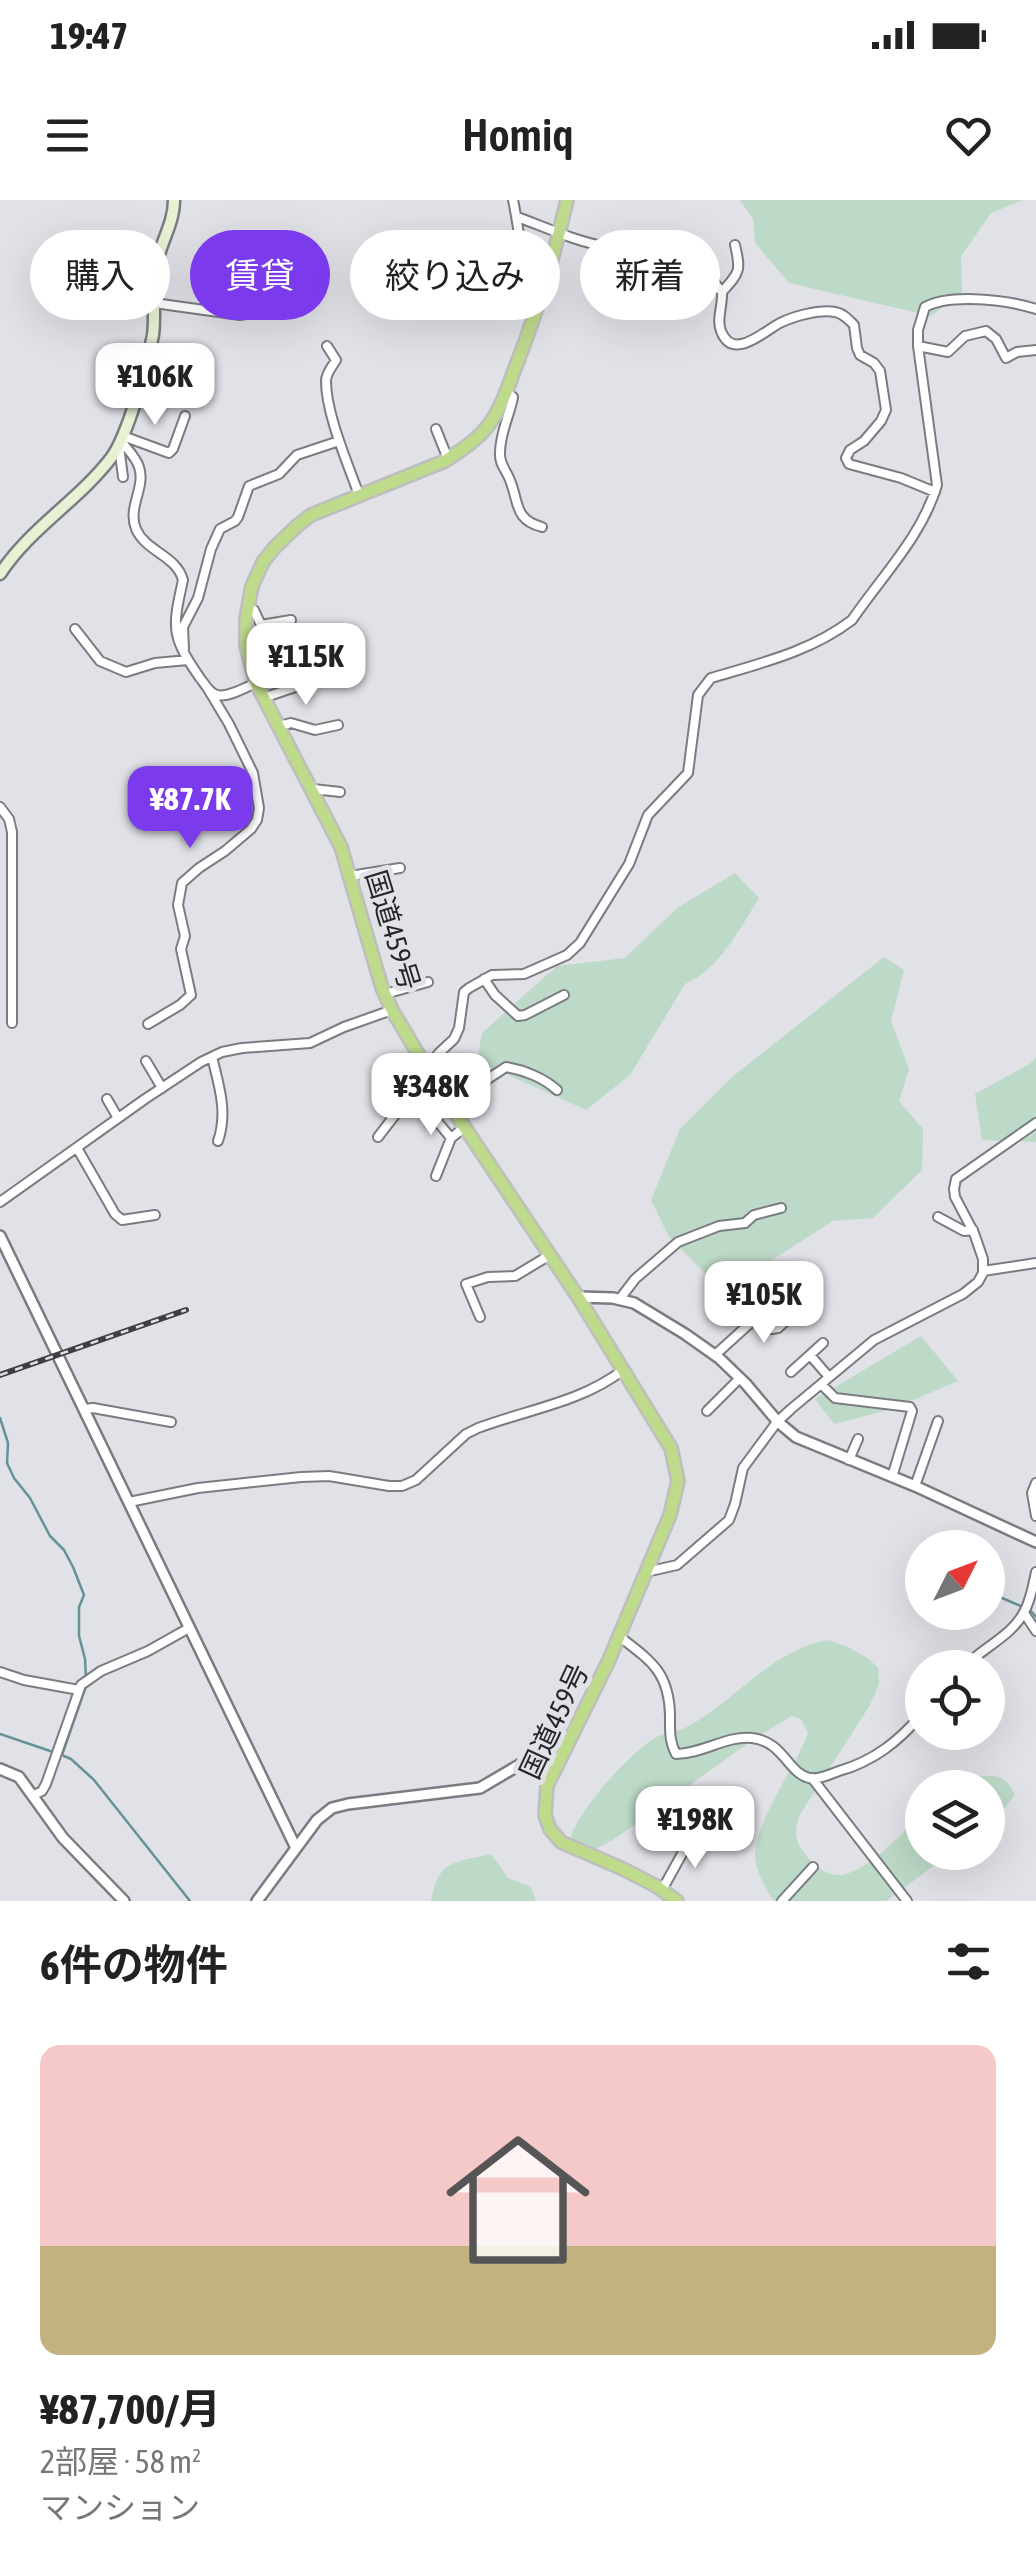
<!DOCTYPE html>
<html lang="ja">
<meta charset="utf-8">
<style>
body{margin:0;font-family:"Asap Condensed","Noto Sans JP",sans-serif;background:#f6f6f6;color:#222;height:100vh;display:flex;flex-direction:column;font-size:38px;white-space:nowrap}
*{box-sizing:border-box;margin:0}
p{font-size:32px;color:#767676}
.icon{flex:none;width:55px;height:55px;fill:none;stroke:currentColor;stroke-width:2;stroke-linecap:round;stroke-linejoin:round}
.map{position:relative;height:1701px;overflow:hidden}
.sheet{display:flex;flex-direction:column;background:#fff;flex:1}
.sheet>*{flex:none}
.top-card{position:absolute;left:30px;top:30px;width:978px;height:90px;display:flex;gap:20px}
.needle{width:65px;rotate:48deg}
.fabs{position:absolute;left:905px;top:1330px;display:grid;gap:20px}
.fabs a{display:grid;place-items:center;width:100px;height:100px;border-radius:50%;background:#fff;box-shadow:0 10px 40px #0002;font-size:50px}
.price{position:absolute;translate:-50% -85px;padding:0 22px;border-radius:20px;background:#fff;color:#222;font-size:32px;line-height:65px;filter:drop-shadow(0 2px 5px #0008)}
.price::after{content:'';position:absolute;left:50%;top:60px;width:30px;height:22px;margin-left:-15px;background:inherit;clip-path:polygon(0 0,100% 0,50% 100%)}
.price.current{background:#7c3aed;color:#fff}
ul{padding:0;list-style:none}
li{display:grid;align-content:center;gap:20px;height:530px;padding:0 40px}
li+li{border-top:2px solid #e0e0e0}
li span{display:grid;place-items:center;height:310px;border-radius:20px;color:#555}
li>.icon{margin-inline-start:auto}
span .icon{width:180px;height:180px;fill:#fffc;stroke-width:1}
li b{font-size:42px}
h2{display:flex;justify-content:space-between;align-items:center;height:120px;padding:0 40px;font-size:42px}
.pill{padding:0 35px;border-radius:45px;background:#fff;box-shadow:0 10px 40px #0002;font-size:35px;line-height:90px}
.pill.current{background:#7c3aed;color:#fff}
.status{display:flex;justify-content:space-between;align-items:center;height:70px;padding:0 50px;background:#fff;direction:ltr}
.status svg{height:28px;fill:currentColor}
header{display:flex;justify-content:space-between;align-items:center;height:130px;padding:0 40px;background:#fff;font-size:45px;font-weight:600}
.map>svg:first-child{display:block}
</style>
<div class="status"><b>19:47</b><svg viewBox="0 0 49 12"><path d="M0 12V9h3v3zM5 12V6h3v6zM10 12V3h3v9zM15 12V0h3v12zM26 1h20v11H26zM47 4h2v5h-2z"/></svg></div>
<header><svg class="icon" aria-label="menu" viewBox="0 0 24 24"><path d="M4 6h16M4 12h16M4 18h16"/></svg>Homiq<svg class="icon" aria-label="heart" viewBox="0 0 24 24"><path d="M12 20l-8-8c-3-5 5-10 8-4 3-6 11-1 8 4z"/></svg></header>
<div class="map">
<svg width="1036" height="1701" viewBox="0 0 1036 1701">
<rect width="100%" height="100%" fill="#e0e2e8"/>
<!-- green -->
<path fill="#bdd9c7" d="M740,0H1023L991,13L961,56L962,93L931,116L789,83L755,43L753,19Z
M735,673L759,698C740,728 719,770 685,784L630,875L586,910L477,861L482,833L557,766L625,758L677,708Z
M884,757L904,770L891,821L909,869L899,901L923,929L922,970L873,1018L833,1021L756,1070L709,1077L669,1037L651,1000L680,929L732,877Z
M1036,857V942L982,940L975,894L1031,863Z
M921,1136L958,1181L892,1209L834,1224L815,1199Z
M829,1440L850,1448L869,1459L878,1468L879,1484L870,1505L799,1616C793,1635 796,1644 809,1659C815,1665 826,1674 835,1675C862,1678 906,1631 922,1612V1652L951,1653L886,1701H774C766,1689 756,1672 755,1657C755,1620 796,1567 808,1533L801,1519L792,1516L758,1536L613,1640L597,1648L584,1651L574,1643L571,1636C578,1615 609,1578 626,1562C636,1552 649,1540 663,1534C670,1531 678,1531 685,1528C734,1503 773,1448 829,1440Z
M966,1577C990,1576 1004,1570 1015,1595L1005,1608L988,1623V1588L947,1587Z
M491,1654L508,1678L531,1687L536,1701H431C439,1659 454,1663 491,1654Z"/>
<g fill="none" stroke-linecap="round" stroke-linejoin="round">
<!-- stream -->
<path stroke="#659297" stroke-width="2.5" d="M0,1218L8,1243L7,1263L14,1278L30,1298L50,1336L64,1350L73,1367L84,1395L79,1407V1436L85,1459L86,1478
M910,1373L922,1378
M988,1392L1023,1407
M1030,1410L1036,1417
M0,1534L56,1553
M62,1555L86,1486
M64,1556L71,1559L94,1580L190,1701"/>
<!-- minor casing -->
<g stroke="#7a7c81" stroke-width="12">
<path id="minor" d="M513,0C519,26 521,75 543,90
M517,17C543,26 579,43 605,46C627,48 655,36 674,42C689,47 712,80 722,92C723,105 716,120 721,131C733,162 764,131 780,123C794,116 820,109 835,112C843,113 849,120 854,125L857,148L860,155L874,163L880,171L886,210L881,221L864,241L850,250L846,258L849,264L901,278L935,292
M722,92C740,72 741,71 735,45
M154,103L240,115L280,108
M327,146L336,160C332,167 326,173 326,181C326,214 348,264 359,295
M918,146L948,152L965,136L986,131L996,139L1006,158L1017,152L1036,150
M506,192L513,197C510,215 500,232 500,253C499,265 508,272 511,283C519,304 515,320 542,327
M436,229L448,259
M123,236L169,253L173,249L185,216
M121,241C127,249 136,257 139,267C146,288 127,307 136,329C146,352 176,355 183,380C172,429 171,436 200,478C205,484 209,493 217,495C228,498 246,487 256,483
M119,246L123,277
M248,407L254,410L261,425L291,420
M75,429L100,461L126,472L155,463L188,460
M184,449L183,427L198,398L211,349L220,329L235,321L238,317L249,286L279,274L297,255L339,241
M263,498L307,483L323,481
M279,526L291,523L315,530L338,525
M313,589L340,592
M0,607L9,619L12,632V823
M350,676L400,668
M484,779L495,795L518,816L525,815L564,795
M385,794L428,782
M148,824L180,805L191,795L181,749L185,736L178,705L182,683L199,668L225,651L251,629L257,620L259,608L253,573L229,524L208,489
M212,857C219,886 228,912 218,941
M146,861L162,888
M427,869L439,853L454,839L459,828L464,792L469,788L492,775L524,774L567,755L580,743L629,664L648,615L688,573L698,495L711,478C761,463 810,452 852,420C882,376 922,336 937,285L918,146V130L925,107C951,93 1008,100 1036,109
M414,893L451,938
M107,899L118,918
M450,904L506,867C524,870 544,878 557,890
M378,937L408,898L435,881
M77,948L115,1014L122,1020L155,1015
M436,976L451,938L465,927
M0,1002L145,899L201,862L222,852L242,848L310,843L344,827L392,810
M938,1017L964,1031L973,1030
M983,1071L1036,1063
M619,1100L635,1079L678,1042L719,1026L745,1023L754,1015L781,1008
M480,1117L466,1084L488,1077L515,1076L550,1055
M715,1155L758,1116H760L772,1129L778,1128L793,1114
M810,1155L829,1177
M791,1172L823,1143
M821,1184L835,1198L910,1207L912,1211L892,1277
M84,1209L93,1208L171,1222
M707,1211L740,1178
M849,1260L858,1239
M1036,1283L1032,1293L1036,1316
M915,1286L938,1221
M129,1302L198,1288L301,1277L329,1276L389,1286H402L416,1280L466,1234L478,1228C526,1210 582,1202 623,1170
M646,1372L677,1365L729,1320L735,1304L743,1268L777,1222L791,1209L874,1140L963,1094L978,1082L983,1073V1059L974,1033L955,997L954,989L956,979L1036,923
M1024,1413L1036,1431
M620,1437C651,1461 669,1472 670,1515C670,1529 669,1541 676,1554C702,1554 727,1535 752,1538C783,1541 788,1573 809,1578C819,1580 830,1574 839,1571C874,1561 899,1541 922,1514
M963,1468C982,1448 1012,1436 1024,1412C1031,1400 1033,1385 1036,1372
M0,1472L24,1480L79,1490
M812,1578L907,1701
M34,1595L42,1591L46,1584L81,1485L101,1471L148,1451L189,1428
M662,1690L688,1643L702,1629
M782,1701L813,1667"/>
</g>
<!-- tertiary casing -->
<g stroke="#7a7c81" stroke-width="14">
<path id="tertiary" d="M0,1036L296,1648
M578,1097L613,1098L634,1103L685,1134L719,1158L746,1184L778,1222L796,1237L915,1286L1036,1342
M0,1569L19,1577L63,1638L124,1701
M257,1701L317,1620L332,1608L348,1604L480,1588L531,1558L541,1556L559,1559"/>
</g>
<!-- secondary casing -->
<g stroke="#7a7c81" stroke-width="15">
<path id="secondary" d="M0,374C30,328 78,301 111,258C127,238 148,162 153,135C156,112 151,89 156,66C160,43 174,24 174,0"/>
</g>
<!-- trunk casing -->
<g stroke="#bebebe" stroke-width="16">
<path id="trunk" d="M567,0C554,58 536,115 514,171C507,190 500,211 487,227C476,241 460,251 445,261L311,315L298,325L275,347L263,362L252,386L246,419V446L256,483L341,647L382,788L392,810L439,889L578,1097L671,1248L678,1281L670,1315L609,1460L547,1586L545,1615L550,1629L561,1642L623,1669L656,1686L677,1701"/>
</g>
<!-- minor -->
<use href="#minor" stroke="#fff" stroke-width="8"/>
<!-- tertiary -->
<use href="#tertiary" stroke="#fff" stroke-width="9"/>
<!-- secondary -->
<use href="#secondary" stroke="#e7f1d4" stroke-width="10"/>
<!-- trunk -->
<use href="#trunk" stroke="#beda8b" stroke-width="11"/>
<!-- rail casing -->
<g stroke="#3e3f41" stroke-width="6">
<path id="rail" d="M0,1175L186,1110"/>
</g>
<!-- rail -->
<use href="#rail" stroke="#e0e2e8" stroke-width="2.5" stroke-dasharray="8" stroke-linecap="butt"/>
</g>
<g text-anchor="middle" dominant-baseline="central" stroke-width="10" stroke-linejoin="round" paint-order="stroke">
<!-- street labels -->
<g font-size="28" fill="#252628" stroke="#e0e2e8">
<text transform="translate(393 730) rotate(73)">国道459号</text>
<text transform="translate(554 1521) rotate(-65)">国道459号</text>
</g>
</g>
</svg>
<div class="fabs">
<a><svg class="needle" viewBox="-14 -14 28 28"><path d="M0-13l5 13h-10z" fill="#e53935"/><path d="M0 13l5-13h-10z" fill="#767676"/></svg></a>
<a><svg class="icon" aria-label="locate" viewBox="0 0 24 24"><circle cx="12" cy="12" r="6"/><path d="M12 2v4M12 18v4M2 12h4M18 12h4"/></svg></a>
<a><svg class="icon" aria-label="layers" viewBox="0 0 24 24"><path d="M12 4l9 5-9 5-9-5zM3 14l9 5 9-5"/></svg></a>
</div>
<b class="price" style="left:155px;top:228px">¥106K</b>
<b class="price" style="left:306px;top:508px">¥115K</b>
<b class="price current" style="left:190px;top:651px">¥87.7K</b>
<b class="price" style="left:431px;top:938px">¥348K</b>
<b class="price" style="left:764px;top:1146px">¥105K</b>
<b class="price" style="left:695px;top:1671px">¥198K</b>
<div class="top-card">
<a class="pill">購入</a>
<a class="pill current">賃貸</a>
<a class="pill">絞り込み</a>
<a class="pill">新着</a>
</div>
</div>
<section class="sheet">
<h2>6件の物件<svg class="icon" aria-label="filters" viewBox="0 0 24 24"><path d="M4 7h16M4 17h16"/><circle cx="9" cy="7" r="2"/><circle cx="15" cy="17" r="2"/></svg></h2>
<ul>
<li><span style="background:linear-gradient(#f6c9c9 65%,#c2b280 0)"><svg class="icon" aria-label="home" viewBox="0 0 24 24"><path d="M3 11l9-7 9 7M6 9v11h12V9"/></svg></span><div><b>¥87,700/月</b><p>2部屋 · 58 m²</p><p>マンション</p></div></li>
</ul>
</section>
